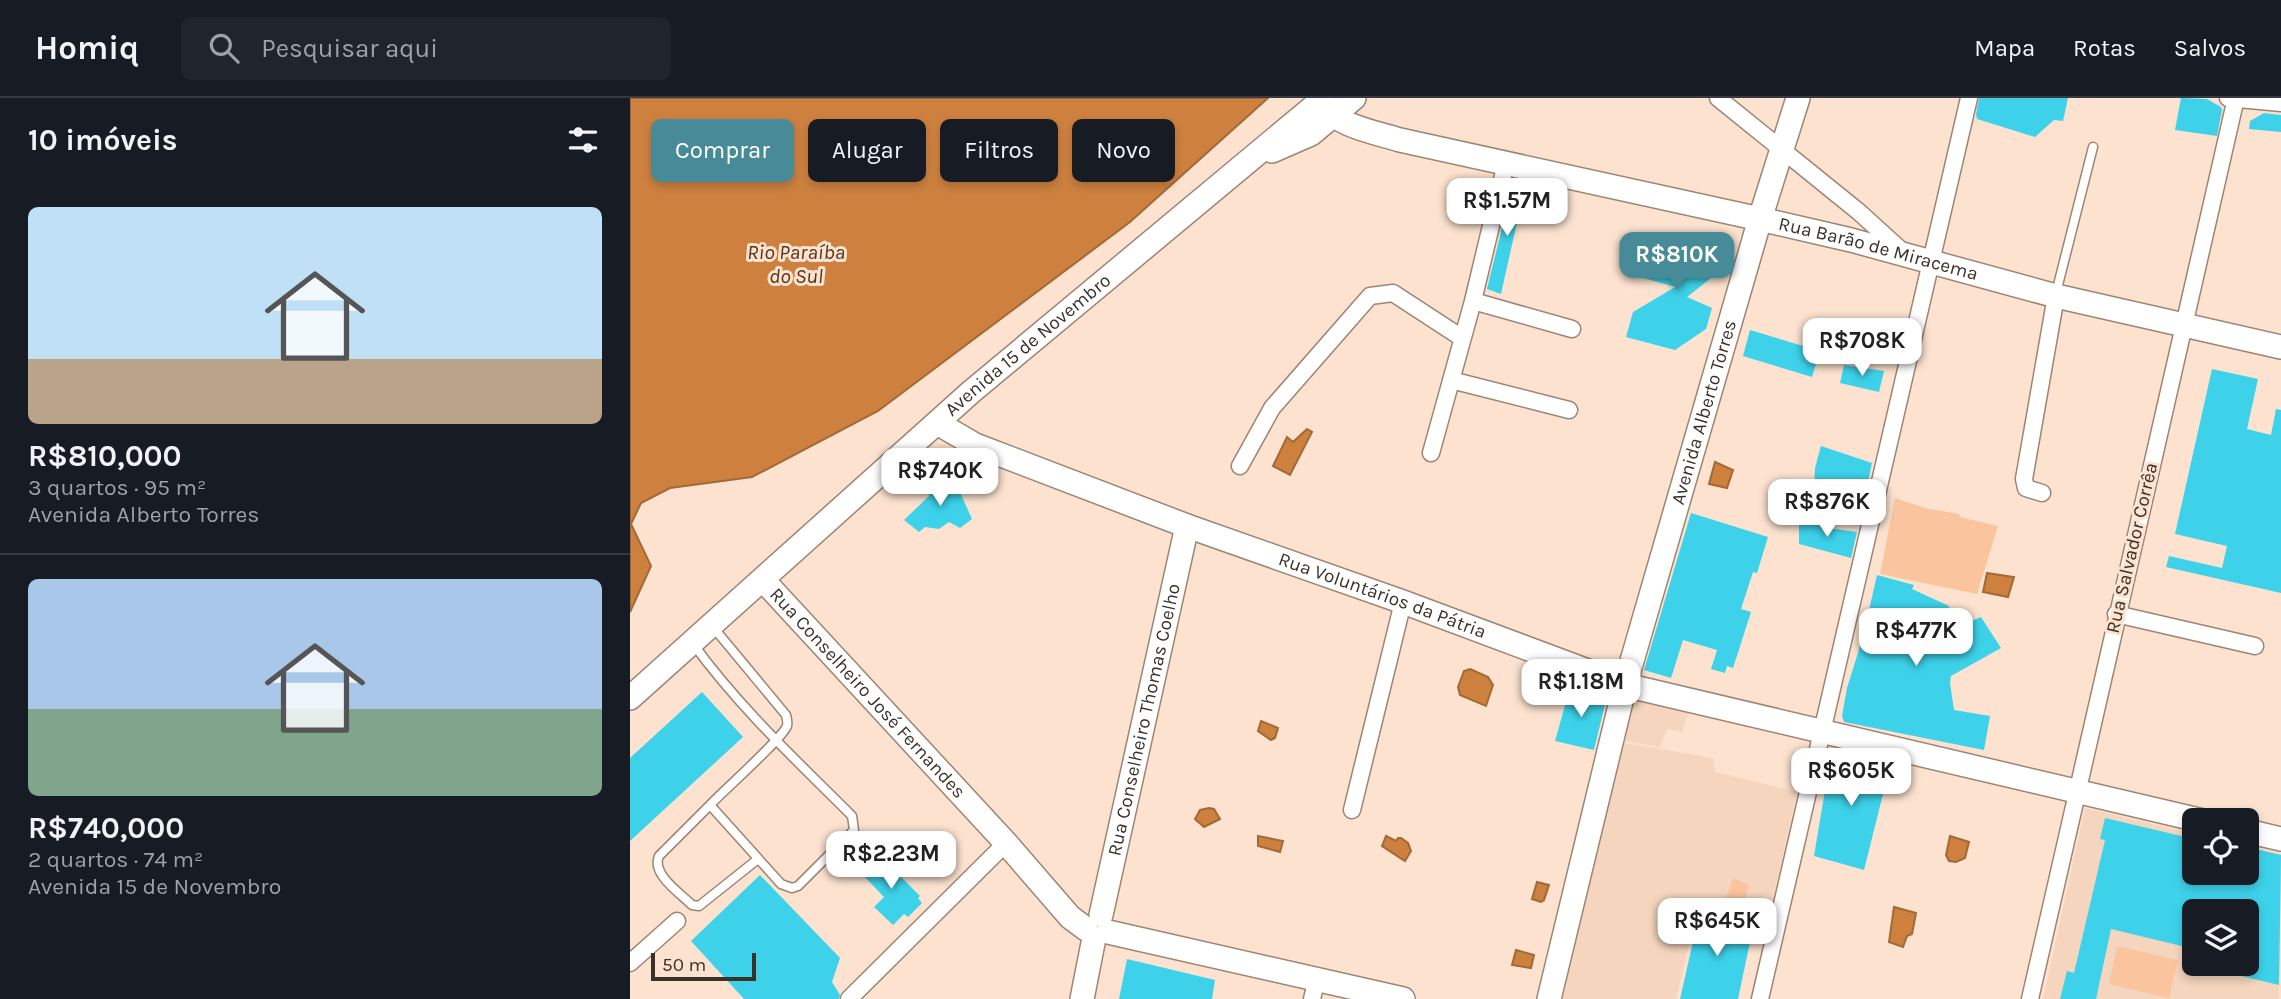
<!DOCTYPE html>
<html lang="pt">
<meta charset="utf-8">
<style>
body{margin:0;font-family:Karla,sans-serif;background:#20242c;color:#f1f3f6;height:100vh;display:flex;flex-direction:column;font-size:26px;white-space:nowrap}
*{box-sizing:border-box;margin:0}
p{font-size:23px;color:#9ea1a6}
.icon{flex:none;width:38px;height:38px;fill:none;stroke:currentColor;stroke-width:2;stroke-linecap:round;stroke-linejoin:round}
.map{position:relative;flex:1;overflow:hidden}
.details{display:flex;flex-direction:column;background:#171b24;width:630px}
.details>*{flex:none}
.guide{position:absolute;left:21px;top:21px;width:665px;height:63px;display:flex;gap:14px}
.controls{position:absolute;left:1552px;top:710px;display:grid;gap:14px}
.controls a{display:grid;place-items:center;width:77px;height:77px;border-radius:10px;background:#171b24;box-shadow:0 4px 10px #0003;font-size:35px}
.scale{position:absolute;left:21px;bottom:18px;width:105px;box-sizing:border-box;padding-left:7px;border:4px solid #3a3129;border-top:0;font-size:19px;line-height:24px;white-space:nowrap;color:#3a3129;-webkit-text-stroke:5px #fce2cf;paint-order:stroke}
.price{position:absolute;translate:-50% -60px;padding:0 16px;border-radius:14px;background:#fff;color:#222;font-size:23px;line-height:46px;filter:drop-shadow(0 2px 4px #0008)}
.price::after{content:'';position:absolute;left:50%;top:42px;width:21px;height:16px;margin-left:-10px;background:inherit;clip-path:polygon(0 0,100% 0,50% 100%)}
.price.selected{background:#468b97;color:#fff}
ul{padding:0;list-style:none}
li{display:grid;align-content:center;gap:14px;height:371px;padding:0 28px}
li+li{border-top:2px solid #363941}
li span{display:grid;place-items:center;height:217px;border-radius:10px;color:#555}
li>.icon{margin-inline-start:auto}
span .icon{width:126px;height:126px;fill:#fffc;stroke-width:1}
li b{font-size:30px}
h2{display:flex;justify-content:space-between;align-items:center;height:84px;padding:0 28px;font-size:30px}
.pill{padding:0 24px;border-radius:10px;background:#171b24;box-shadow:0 4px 10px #0003;font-size:24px;line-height:63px}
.pill.selected{background:#468b97;color:#fff}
header{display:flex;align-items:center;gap:42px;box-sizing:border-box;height:98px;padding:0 35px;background:#171b24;border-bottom:2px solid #363941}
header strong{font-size:33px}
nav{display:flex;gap:38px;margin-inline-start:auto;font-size:24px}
.search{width:490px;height:63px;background:#20242c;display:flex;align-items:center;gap:18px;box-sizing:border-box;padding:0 24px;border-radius:10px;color:#9ea1a6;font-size:26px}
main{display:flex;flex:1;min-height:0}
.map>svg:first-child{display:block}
</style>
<header>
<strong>Homiq</strong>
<div class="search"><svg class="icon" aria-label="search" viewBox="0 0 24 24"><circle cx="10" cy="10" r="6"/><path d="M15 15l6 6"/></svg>Pesquisar aqui</div>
<nav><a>Mapa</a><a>Rotas</a><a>Salvos</a></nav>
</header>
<main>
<section class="details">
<h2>10 imóveis<svg class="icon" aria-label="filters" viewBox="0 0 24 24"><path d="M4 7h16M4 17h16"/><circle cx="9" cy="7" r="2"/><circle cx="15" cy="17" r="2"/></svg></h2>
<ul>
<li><span style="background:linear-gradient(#bfe0f5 70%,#b9a48a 0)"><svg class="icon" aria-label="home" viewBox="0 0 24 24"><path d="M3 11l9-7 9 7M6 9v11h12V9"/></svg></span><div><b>R$810,000</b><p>3 quartos · 95 m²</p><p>Avenida Alberto Torres</p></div></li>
<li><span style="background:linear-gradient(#a9c7e8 60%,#7fa58c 0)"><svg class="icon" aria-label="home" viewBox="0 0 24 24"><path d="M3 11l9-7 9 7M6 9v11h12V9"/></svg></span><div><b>R$740,000</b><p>2 quartos · 74 m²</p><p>Avenida 15 de Novembro</p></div></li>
</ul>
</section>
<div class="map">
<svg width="1651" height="901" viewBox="0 0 1651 901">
<rect width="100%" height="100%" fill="#fce2cf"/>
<!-- built -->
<path fill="#f5d5bd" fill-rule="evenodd" d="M998,597L1059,613L1052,634L1037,631L1030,649L988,642Z
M994,645L1083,660L1085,674L1167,694L1138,822L1068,809L1046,901H932Z
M1455,710L1564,736V775H1617V748L1651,756L1649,901H1413ZM1564,814H1617V866H1564Z"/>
<!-- green -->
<path fill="#fac59e" d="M1265,400L1295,410L1329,416L1330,419L1368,428L1347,496L1250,476Z
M1103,780L1119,787L1111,814L1094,807Z
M1487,848L1548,862L1539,900L1479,886Z"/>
<!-- water -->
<path fill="#ce813f" stroke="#a26938" stroke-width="2" d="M0,0H638L500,124L248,313L122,379L40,390L11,405L1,426L21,468L0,514Z
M677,331L682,334L660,377L643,368L657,339L663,344Z
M1085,364L1103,372L1097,390L1079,386Z
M1357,475L1384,479L1378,499L1353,494Z
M840,571L858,579L863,587L856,608L830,597L828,589L834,573Z
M631,623L648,630L645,640L641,642L628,633Z
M579,710L584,711L590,721L574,729L565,721L570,712Z
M628,738L653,743L650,754L628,748Z
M756,738L766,743L768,740H771L778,745L781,753L775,763L752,748Z
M1320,738L1339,744L1335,760L1326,764L1319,763L1316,757Z
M907,784L919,787L914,802L911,804L902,801Z
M1264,809L1286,815L1282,836L1277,838L1273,849L1259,844Z
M886,852L904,857L901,870L882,867Z"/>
<!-- building -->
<path fill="#3dd2ea" d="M1349,0H1438L1433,23L1424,22L1405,39L1347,21L1346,16Z
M1551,0L1577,1L1591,9L1592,12L1587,38L1545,32Z
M1634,15L1651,17V34L1619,31L1620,23Z
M891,83L896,84L871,196L857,191L883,85Z
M1046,135L1098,150L1095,169L1057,199L1082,210L1076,231L1045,252L996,239L1003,214L1045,189L1014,180L1018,155Z
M1120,232L1190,253L1182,279L1113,258Z
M1214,267L1254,273L1249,294L1210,285Z
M1582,271L1628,281L1617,331L1641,337L1646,311L1651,312V495L1536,469L1539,458L1592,470L1597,448L1545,436Z
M1191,348L1242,365L1234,403L1206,397L1184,389L1185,370Z
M307,381L314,382L328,390L342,421L330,430L319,424L309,431L295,429L289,434L274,422L299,398L298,392Z
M1061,415L1138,439L1127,475L1123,474L1111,511L1121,514L1103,570L1097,568L1095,575L1081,571L1087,552L1053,542L1041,580L1014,572Z
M1169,421L1205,431L1227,434L1221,460L1169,446Z
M1247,477L1284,487L1282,491L1319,508L1318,516L1332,527L1351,519L1371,550L1321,578L1320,585L1324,612L1360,618L1354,652L1214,624L1212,618L1217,590L1241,513L1239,512Z
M940,590L977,598L964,652L925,643Z
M72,594L113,639L0,743V660Z
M1204,651L1261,664L1234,772L1184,758L1197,680Z
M1475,720L1564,741V775H1617V749L1651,757L1649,887L1603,876L1606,866H1617V810L1594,804L1592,814H1564V851L1481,831L1466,901H1430L1437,873L1444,875L1475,742L1470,741Z
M248,756L290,798L288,800L292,805L278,819L274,816L263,827L244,809L254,799L230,774Z
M130,777L210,860L202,884L210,897L209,901H114L61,843Z
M1070,813L1124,825L1108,901H1050Z
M497,861L585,882L582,901H489Z"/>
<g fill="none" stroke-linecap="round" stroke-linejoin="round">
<!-- service casing -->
<g stroke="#9d8574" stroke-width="11">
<path id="service" d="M1426,195L1463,49
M64,547C110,610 167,663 222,718L224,732L168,788L162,790L151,786L80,707C94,692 151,642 157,628C158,624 157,621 156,617L83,529
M80,707L29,758C21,776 50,795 62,807L69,808L128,761"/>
</g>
<!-- minor casing -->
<g stroke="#9d8574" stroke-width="19">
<path id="minor" d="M1088,0L1229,114L1273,154
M1598,0L1651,5
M843,203L942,231
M821,282L939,312
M801,355L843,203L876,65
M610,368L642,310L740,198L763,195L832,240
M1412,395L1396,390L1394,381L1426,198
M1486,516L1625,548
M722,712L773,504
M0,865L47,823
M219,901L376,745
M682,901L687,880
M1130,901L1339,0
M1400,901L1606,0"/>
</g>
<!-- secondary casing -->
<g stroke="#9d8574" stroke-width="26">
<g id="secondary">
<path id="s1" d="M689,5C711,29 740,33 770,42L1130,121L1221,142L1426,198L1651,249"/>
<path d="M642,53L681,36L724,0"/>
<path id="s2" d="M309,326L345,347L557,428L773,504L995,587L1573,723"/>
<path id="s3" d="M133,482L376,745L440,819L456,831"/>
<path id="s4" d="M0,600L341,294L694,0"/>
<path d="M1617,733L1651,741"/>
<path id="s5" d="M471,817L557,428"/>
<path d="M478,834L773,901"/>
<path d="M452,901L464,840"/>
<path id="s6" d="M919,901L995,587L1130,121L1168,0"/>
</g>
</g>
<!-- service -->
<use href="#service" stroke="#fff" stroke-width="8"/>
<!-- minor -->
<use href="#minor" stroke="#fff" stroke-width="16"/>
<!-- secondary -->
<use href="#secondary" stroke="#fff" stroke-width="23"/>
</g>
<g text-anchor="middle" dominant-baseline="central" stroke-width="6" stroke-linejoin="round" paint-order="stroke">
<!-- street labels -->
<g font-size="19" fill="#3a3129" stroke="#fce2cf">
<text stroke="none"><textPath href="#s1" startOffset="581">Rua Barão de Miracema</textPath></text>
<text stroke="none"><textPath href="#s4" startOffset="532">Avenida 15 de Novembro</textPath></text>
<text stroke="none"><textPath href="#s6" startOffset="607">Avenida Alberto Torres</textPath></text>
<text transform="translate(1502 450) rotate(-77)">Rua Salvador Corrêa</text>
<text stroke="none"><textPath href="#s2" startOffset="476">Rua Voluntários da Pátria</textPath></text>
<text stroke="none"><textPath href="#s3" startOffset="154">Rua Conselheiro José Fernandes</textPath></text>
<text stroke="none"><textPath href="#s5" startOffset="200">Rua Conselheiro Thomas Coelho</textPath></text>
</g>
<!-- water labels -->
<g font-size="21" font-style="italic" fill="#553519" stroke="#fce2cf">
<text x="166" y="154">Rio Paraíba<tspan x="166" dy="24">do Sul</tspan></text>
</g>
</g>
</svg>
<div class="controls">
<a><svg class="icon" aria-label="locate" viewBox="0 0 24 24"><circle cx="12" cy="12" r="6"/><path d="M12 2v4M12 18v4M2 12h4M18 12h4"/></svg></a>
<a><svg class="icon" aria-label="layers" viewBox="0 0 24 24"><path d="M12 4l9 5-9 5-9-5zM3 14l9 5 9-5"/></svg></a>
</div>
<div class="scale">50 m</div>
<b class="price" style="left:877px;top:140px">R$1.57M</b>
<b class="price selected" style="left:1047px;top:194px">R$810K</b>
<b class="price" style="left:1232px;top:280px">R$708K</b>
<b class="price" style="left:310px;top:410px">R$740K</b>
<b class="price" style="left:1197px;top:441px">R$876K</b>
<b class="price" style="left:1286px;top:570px">R$477K</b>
<b class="price" style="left:951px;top:621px">R$1.18M</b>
<b class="price" style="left:1221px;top:710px">R$605K</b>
<b class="price" style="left:261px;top:793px">R$2.23M</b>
<b class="price" style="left:1087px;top:860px">R$645K</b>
<div class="guide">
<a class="pill selected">Comprar</a>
<a class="pill">Alugar</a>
<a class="pill">Filtros</a>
<a class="pill">Novo</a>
</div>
</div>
</main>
